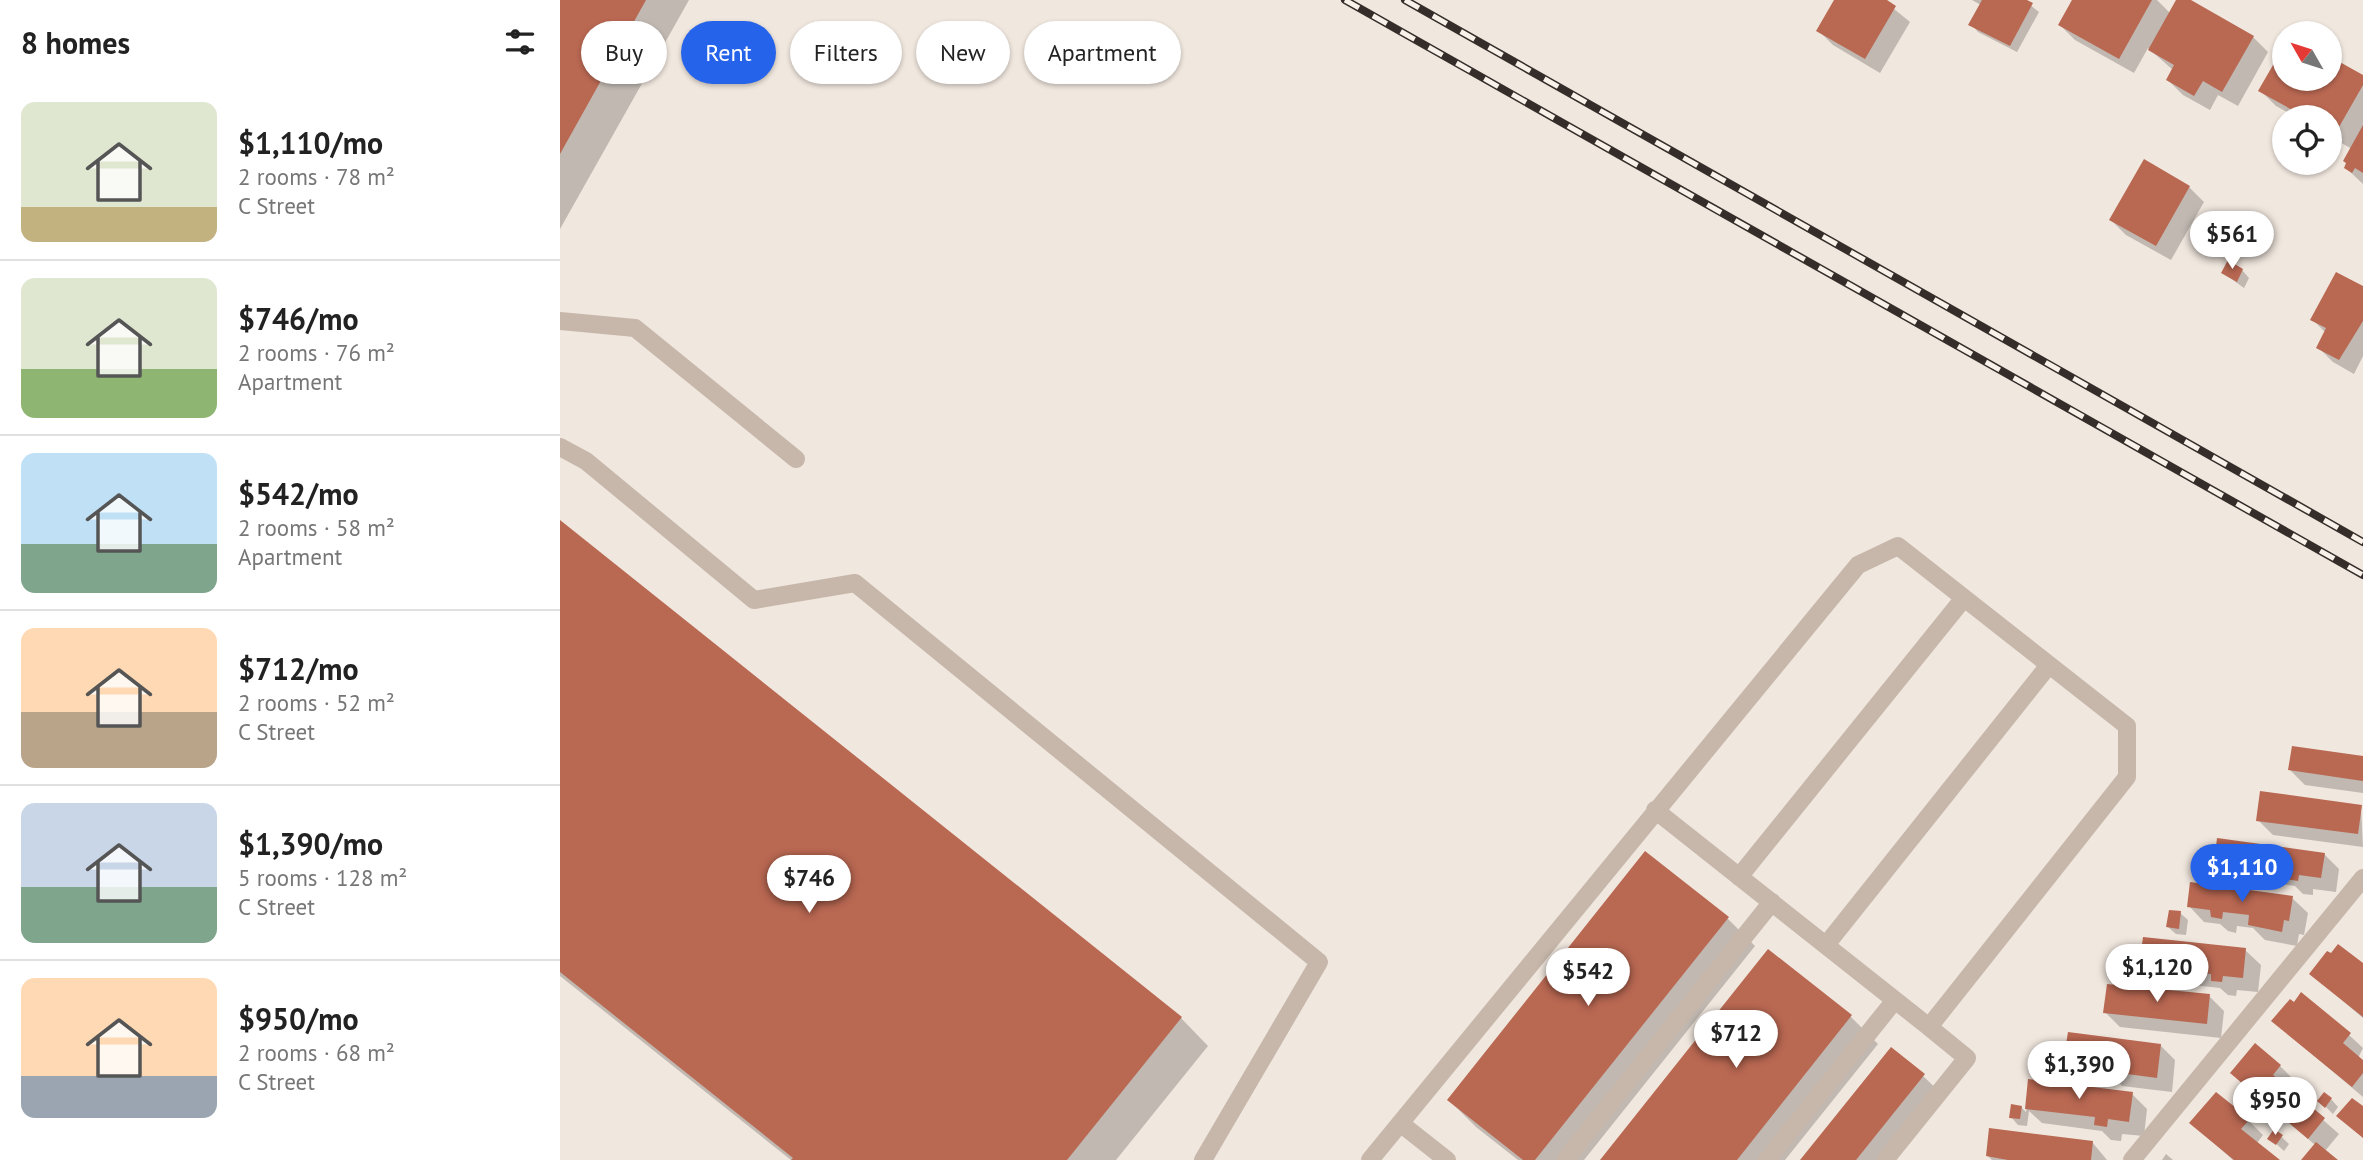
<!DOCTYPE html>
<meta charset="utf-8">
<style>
body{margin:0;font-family:"PT Sans",sans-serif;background:#f6f6f6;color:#222;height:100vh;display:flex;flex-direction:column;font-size:26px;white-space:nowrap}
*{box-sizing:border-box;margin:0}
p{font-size:23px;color:#767676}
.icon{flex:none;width:38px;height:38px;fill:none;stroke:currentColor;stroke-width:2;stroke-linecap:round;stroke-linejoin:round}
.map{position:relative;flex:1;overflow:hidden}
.drawer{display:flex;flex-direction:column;background:#fff;width:560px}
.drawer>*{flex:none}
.hud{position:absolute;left:21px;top:21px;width:665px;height:63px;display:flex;gap:14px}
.needle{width:46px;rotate:309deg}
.tools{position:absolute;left:1712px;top:21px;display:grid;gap:14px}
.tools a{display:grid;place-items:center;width:70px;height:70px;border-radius:50%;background:#fff;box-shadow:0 2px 5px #0004;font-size:35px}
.price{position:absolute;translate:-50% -60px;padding:0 16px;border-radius:24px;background:#fff;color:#222;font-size:23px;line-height:46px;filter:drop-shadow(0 2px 4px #0008)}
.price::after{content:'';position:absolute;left:50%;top:42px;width:21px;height:16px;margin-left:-10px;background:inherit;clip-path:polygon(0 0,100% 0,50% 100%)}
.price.active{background:#2563eb;color:#fff}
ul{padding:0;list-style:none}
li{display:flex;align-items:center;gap:21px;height:175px;padding:0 21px}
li+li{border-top:2px solid #e0e0e0}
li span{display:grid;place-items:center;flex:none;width:196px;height:140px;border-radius:14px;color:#555}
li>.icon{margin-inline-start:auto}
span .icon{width:84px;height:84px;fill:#fffc;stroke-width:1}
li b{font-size:30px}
h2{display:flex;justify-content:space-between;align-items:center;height:84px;padding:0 21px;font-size:30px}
.tag{padding:0 24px;border-radius:32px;background:#fff;box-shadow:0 2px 5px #0004;font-size:24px;line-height:63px}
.tag.active{background:#2563eb;color:#fff}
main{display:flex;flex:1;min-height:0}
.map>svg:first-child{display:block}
</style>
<main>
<section class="drawer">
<h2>8 homes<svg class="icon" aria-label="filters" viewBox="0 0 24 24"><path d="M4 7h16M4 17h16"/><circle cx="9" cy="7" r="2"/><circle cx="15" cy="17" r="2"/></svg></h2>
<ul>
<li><span style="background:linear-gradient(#dfe7d0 75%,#c2b280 0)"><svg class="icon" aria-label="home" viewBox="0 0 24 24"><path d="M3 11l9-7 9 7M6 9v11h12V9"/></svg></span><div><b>$1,110/mo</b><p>2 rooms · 78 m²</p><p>C Street</p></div></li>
<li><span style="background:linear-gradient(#dfe7d0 65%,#8fb573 0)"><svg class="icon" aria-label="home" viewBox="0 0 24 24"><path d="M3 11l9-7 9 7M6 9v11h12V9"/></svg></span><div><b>$746/mo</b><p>2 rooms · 76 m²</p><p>Apartment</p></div></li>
<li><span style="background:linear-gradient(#bfe0f5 65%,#7fa58c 0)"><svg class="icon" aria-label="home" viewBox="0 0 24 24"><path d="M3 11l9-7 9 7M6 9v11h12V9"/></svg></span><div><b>$542/mo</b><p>2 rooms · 58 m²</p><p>Apartment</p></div></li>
<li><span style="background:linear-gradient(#ffd9b3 60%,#b9a48a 0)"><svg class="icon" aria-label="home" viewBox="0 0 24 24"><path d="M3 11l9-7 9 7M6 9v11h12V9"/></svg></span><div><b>$712/mo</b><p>2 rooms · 52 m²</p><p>C Street</p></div></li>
<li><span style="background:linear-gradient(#c9d6e8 60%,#7fa58c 0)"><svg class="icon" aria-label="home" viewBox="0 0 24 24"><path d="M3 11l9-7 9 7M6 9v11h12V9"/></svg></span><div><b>$1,390/mo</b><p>5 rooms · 128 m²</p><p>C Street</p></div></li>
<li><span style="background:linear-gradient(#ffd9b3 70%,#9aa5b1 0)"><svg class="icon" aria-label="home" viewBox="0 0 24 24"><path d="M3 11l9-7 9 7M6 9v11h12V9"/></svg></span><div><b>$950/mo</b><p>2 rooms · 68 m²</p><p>C Street</p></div></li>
</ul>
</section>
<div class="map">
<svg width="1803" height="1160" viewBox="0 0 1803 1160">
<rect width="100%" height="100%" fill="#f0e7de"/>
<!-- shadow -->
<path fill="#0003" d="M0,0H129L0,229Z
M1276,0H1323L1350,22L1320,73L1273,45L1258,30Z
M1412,0H1464L1479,12L1457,52L1418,32L1411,24L1421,5Z
M1512,0H1597L1611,14L1618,0H1628L1693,37L1708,52L1678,106L1658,95L1650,110L1623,95L1608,80L1613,70L1588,48L1574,73L1515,40L1500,25Z
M1803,77V184L1786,168L1792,149L1769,136V117H1736L1716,106L1701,91L1724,79Z
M1629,187L1644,202L1611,260L1566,235L1551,220Z
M1682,270L1689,278L1684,288L1663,273Z
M1803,288V356L1794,374L1773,362L1758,347L1766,333L1753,320Z
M0,522L621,1018L648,1046L556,1160H231L0,976Z
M1803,758V793L1745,785L1730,770Z
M1801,807L1803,847L1713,835L1698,820Z
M1085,853L1168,919L1195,946L1024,1160H958L916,1127L889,1100Z
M1764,854L1779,869L1776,892L1753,889V895L1743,894L1735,886L1671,877L1656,862Z
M1732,898L1748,913L1744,935L1739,934L1737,946L1705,940L1693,928L1677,926L1676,933L1668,931L1660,924L1644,922L1629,906Z
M1620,913L1628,920L1626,935L1616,934L1608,927Z
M1685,950L1701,965L1698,992L1677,990L1676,996L1668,995L1660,988L1596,981L1584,969L1576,971L1569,963L1578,955L1582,960Z
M1209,951L1291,1017L1318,1044L1225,1160H1042Z
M1803,965V1018L1751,974Z
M1649,996L1664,1011L1661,1038L1560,1027L1545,1012Z
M1713,1021L1789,1035L1803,1048L1798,1058L1803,1062V1097Z
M1600,1045L1615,1060L1612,1092L1562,1086L1547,1068L1522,1064L1507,1049Z
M1497,1060L1504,1067L1501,1078L1493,1076L1486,1069Z
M1720,1066L1735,1081L1728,1089L1779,1134L1765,1151L1775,1160H1743L1755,1145L1672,1073Z
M1363,1076L1385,1097L1335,1160H1243Z
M1470,1081L1572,1094L1587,1109L1584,1136L1562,1134L1561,1141L1551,1140L1542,1131L1482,1123L1469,1111L1467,1126L1458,1125L1451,1117L1461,1107L1466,1112Z
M1771,1099L1778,1107L1773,1114L1760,1101Z
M1688,1120L1703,1135L1697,1143L1718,1160H1673L1631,1123Z
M1715,1131L1729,1144L1724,1151L1710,1138Z
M1532,1142L1547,1160H1432L1428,1156Z
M1606,1154L1613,1160H1602Z"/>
<!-- building -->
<path fill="#b96852" d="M0,0H86L0,154Z
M1274,0H1327L1336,6L1305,59L1256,31Z
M1422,0H1467L1473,3L1450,46L1408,25Z
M1512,0H1592L1559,59L1498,25Z
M1616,0H1631L1694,36L1662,92L1643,81L1634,96L1606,80L1614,65L1588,50Z
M1724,46V79H1769V56L1803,75V85L1775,134L1769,131V117H1745L1698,91Z
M1803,125V173L1795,168L1792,173L1784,168L1786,163L1783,161Z
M1584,159L1630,186L1596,246L1549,220Z
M1668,260L1683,269L1677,282L1661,273Z
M1776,272L1803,286V321L1779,360L1756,348L1766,328L1750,320Z
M0,520L622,1017L507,1160H231L233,1158L0,972Z
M1732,746L1803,756V781L1728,770Z
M1700,791L1802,805L1798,834L1696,821Z
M1657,838L1765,853L1761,878L1739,875L1738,881L1726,879L1727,873L1654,863Z
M1085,851L1169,917L975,1160H963L887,1100Z
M1630,882L1733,896L1729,921L1724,920L1722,932L1688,925L1689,915L1663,912L1662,919L1651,917L1650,910L1627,907Z
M1609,910L1621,911L1619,929L1606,927Z
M1583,937L1686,948L1683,978L1663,976L1662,982L1651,981V974L1579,967Z
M1778,944L1803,963V1017L1749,974L1767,951L1771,953Z
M1208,949L1292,1015L1177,1160H1040Z
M1568,953H1578L1577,965L1567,964Z
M1547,984L1650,994L1647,1024L1543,1013Z
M1741,992L1791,1033L1783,1043L1803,1060V1073L1792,1087L1711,1021L1730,999L1734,1002Z
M1508,1032L1601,1044L1597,1078L1545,1071L1547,1055L1505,1050Z
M1695,1043L1721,1065L1713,1075L1765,1118L1748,1139L1670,1073Z
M1331,1047L1365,1074L1296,1160H1240Z
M1487,1056L1497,1058L1494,1072L1484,1070Z
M1468,1079L1573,1092L1569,1122L1548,1119L1547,1127L1534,1125L1535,1117L1465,1109Z
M1656,1092L1690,1119L1681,1129L1720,1160H1674L1629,1123Z
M1764,1092L1772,1098L1765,1108L1757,1101Z
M1792,1098L1803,1106V1138L1776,1116Z
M1451,1104L1462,1106L1460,1119L1449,1118Z
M1429,1128L1533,1141L1531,1160H1448L1426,1156Z
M1714,1129L1723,1135L1716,1145L1707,1139Z
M1756,1142L1778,1160H1741Z"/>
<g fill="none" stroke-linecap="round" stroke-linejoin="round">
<!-- service -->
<path stroke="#c7b7ab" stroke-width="18" d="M0,321L75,328L236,459
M0,447L26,461L194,600L295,583L759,962L643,1160
M1095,810L1369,1027
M1179,877L1404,598
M1266,945L1489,665
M840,1123L887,1160
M810,1160L1298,565L1338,546L1567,726V777L1369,1027L1407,1058L1325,1160
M1005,1160L1212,902
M1207,1160L1335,1000"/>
<!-- minor -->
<path stroke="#c7b7ab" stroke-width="18" d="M1572,1160L1803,878"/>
<!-- rail casing -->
<g stroke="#352d29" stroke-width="8">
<path id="rail" d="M785,0L1803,575
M845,0L1803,542"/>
</g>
<!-- rail -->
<use href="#rail" stroke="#f8f1ea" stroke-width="5" stroke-dasharray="16" stroke-linecap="butt"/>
</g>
</svg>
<div class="tools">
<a><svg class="needle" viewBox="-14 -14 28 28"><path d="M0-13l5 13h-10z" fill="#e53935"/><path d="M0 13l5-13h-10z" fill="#767676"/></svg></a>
<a><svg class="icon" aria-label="locate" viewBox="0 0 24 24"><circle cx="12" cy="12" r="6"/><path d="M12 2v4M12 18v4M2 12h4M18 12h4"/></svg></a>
</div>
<b class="price" style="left:1672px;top:271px">$561</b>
<b class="price active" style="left:1682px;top:904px">$1,110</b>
<b class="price" style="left:249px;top:915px">$746</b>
<b class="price" style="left:1597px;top:1004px">$1,120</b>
<b class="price" style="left:1028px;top:1008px">$542</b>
<b class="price" style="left:1176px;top:1070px">$712</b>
<b class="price" style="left:1519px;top:1101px">$1,390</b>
<b class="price" style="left:1715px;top:1137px">$950</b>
<div class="hud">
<a class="tag">Buy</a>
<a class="tag active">Rent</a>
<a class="tag">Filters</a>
<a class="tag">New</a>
<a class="tag">Apartment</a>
</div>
</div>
</main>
